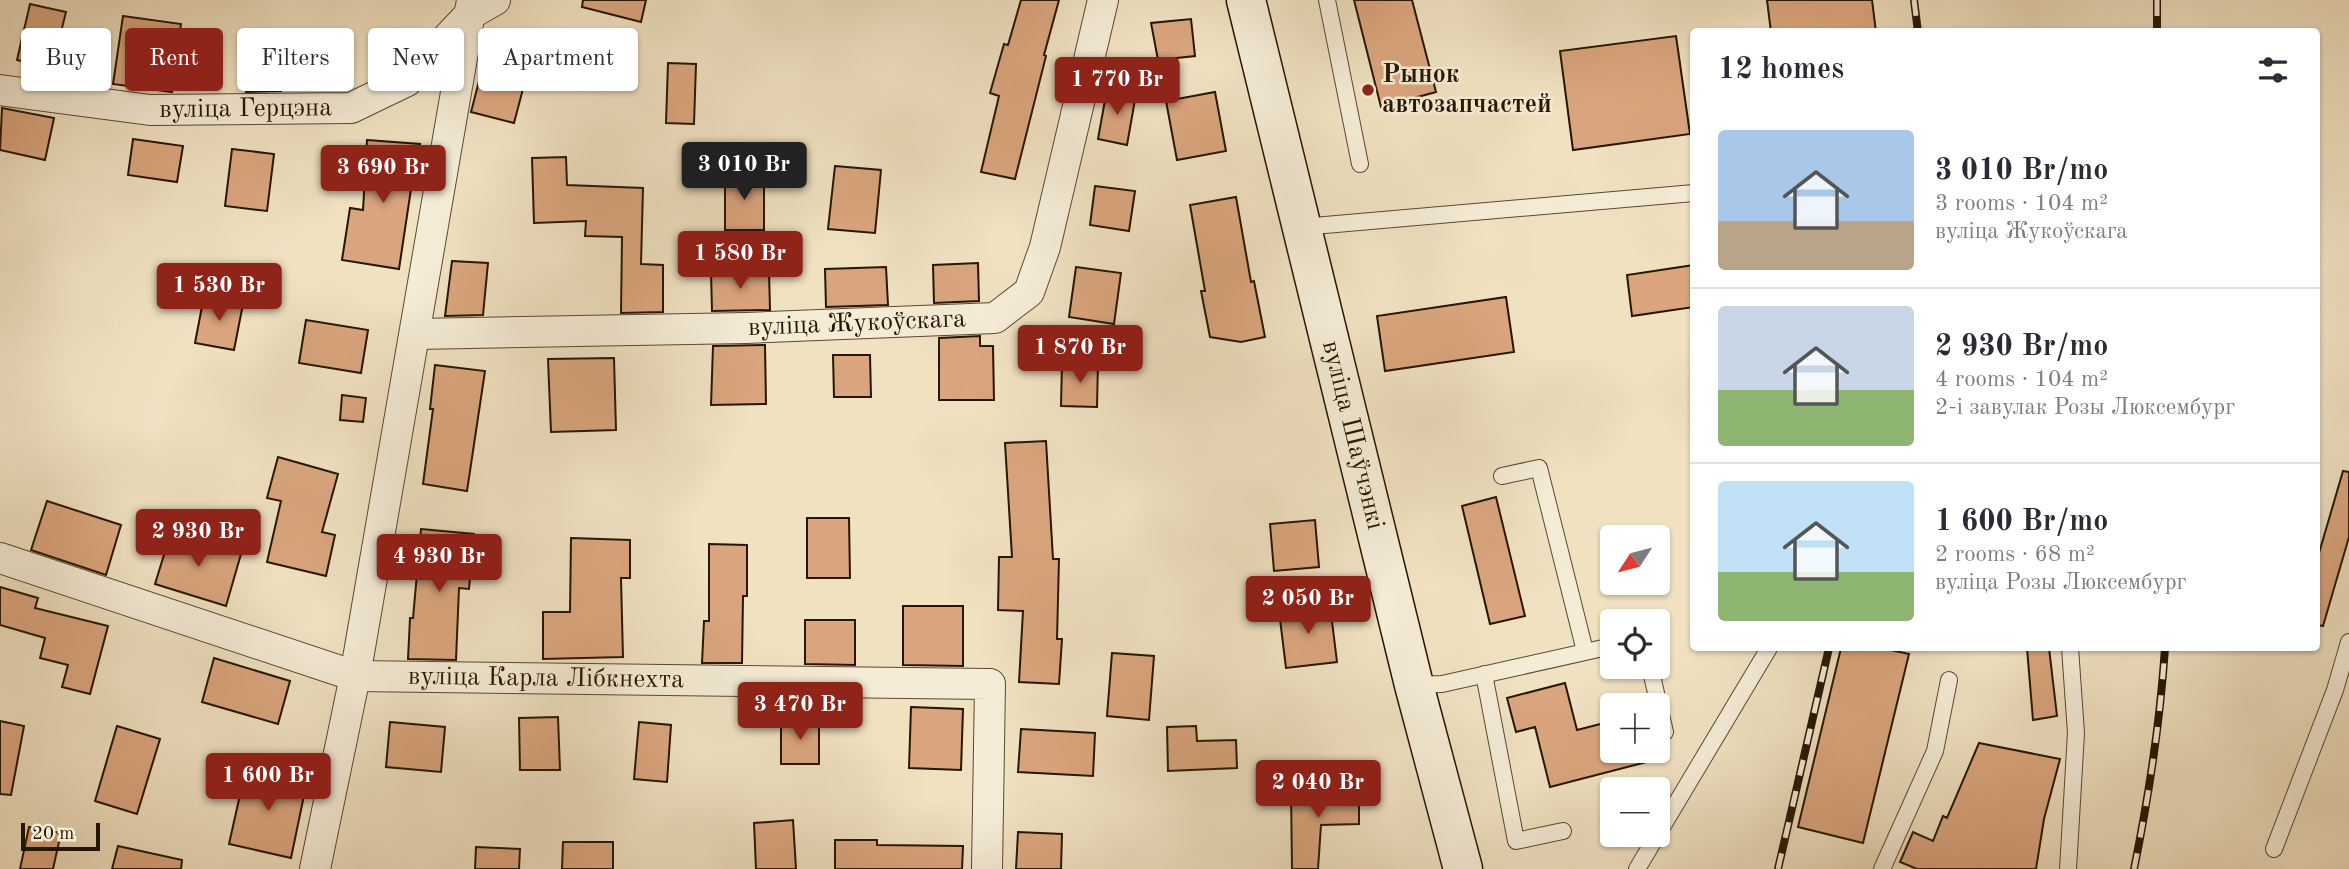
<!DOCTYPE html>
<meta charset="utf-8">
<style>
body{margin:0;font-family:"Old Standard TT",serif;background:#f7f7f7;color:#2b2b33;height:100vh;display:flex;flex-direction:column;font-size:26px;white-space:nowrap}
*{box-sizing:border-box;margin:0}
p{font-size:23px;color:#7c7c81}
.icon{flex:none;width:38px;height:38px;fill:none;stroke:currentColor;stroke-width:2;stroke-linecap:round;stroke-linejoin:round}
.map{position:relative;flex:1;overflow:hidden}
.drawer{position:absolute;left:1690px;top:28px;width:630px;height:623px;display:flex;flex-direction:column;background:#fff;border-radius:7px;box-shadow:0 2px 5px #0004}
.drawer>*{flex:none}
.guide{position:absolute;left:21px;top:28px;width:665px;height:63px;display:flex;gap:14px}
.needle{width:46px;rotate:234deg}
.fabs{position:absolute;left:1600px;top:525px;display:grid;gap:14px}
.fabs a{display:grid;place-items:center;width:70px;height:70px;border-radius:7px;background:#fff;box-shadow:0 2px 5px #0004;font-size:35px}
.scale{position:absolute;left:21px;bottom:18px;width:79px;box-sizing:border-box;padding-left:7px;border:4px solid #261600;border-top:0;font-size:19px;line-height:24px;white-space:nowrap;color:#261600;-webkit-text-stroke:5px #f5ecd7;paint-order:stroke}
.price{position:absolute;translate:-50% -60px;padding:0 16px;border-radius:7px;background:#8f2418;color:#fff;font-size:23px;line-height:46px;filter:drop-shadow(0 2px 4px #0008)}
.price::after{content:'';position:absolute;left:50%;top:42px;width:21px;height:16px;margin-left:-10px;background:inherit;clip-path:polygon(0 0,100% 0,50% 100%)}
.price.on{background:#222;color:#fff}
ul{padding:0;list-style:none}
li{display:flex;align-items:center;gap:21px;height:175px;padding:0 28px}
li+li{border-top:2px solid #e1e1e2}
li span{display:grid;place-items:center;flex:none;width:196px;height:140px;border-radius:7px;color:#555}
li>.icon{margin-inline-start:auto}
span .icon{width:84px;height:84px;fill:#fffc;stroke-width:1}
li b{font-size:30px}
h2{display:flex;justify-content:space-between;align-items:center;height:84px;padding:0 28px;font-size:30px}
.chip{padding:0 24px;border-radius:7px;background:#fff;box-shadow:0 2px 5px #0004;font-size:24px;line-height:63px}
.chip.on{background:#8f2418;color:#fff}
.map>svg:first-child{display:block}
</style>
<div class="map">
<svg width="2349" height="869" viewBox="0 0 2349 869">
<rect width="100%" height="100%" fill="#f0e1c1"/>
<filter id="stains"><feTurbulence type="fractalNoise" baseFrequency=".00286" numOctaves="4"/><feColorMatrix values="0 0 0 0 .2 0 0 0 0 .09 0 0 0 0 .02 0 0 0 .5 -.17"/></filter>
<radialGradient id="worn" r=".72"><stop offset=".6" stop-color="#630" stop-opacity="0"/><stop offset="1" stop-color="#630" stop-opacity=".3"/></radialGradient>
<!-- building -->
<path fill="#daa57e" stroke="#261600" stroke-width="2" d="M583,0H646L641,22L582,7Z
M1021,0H1059L1044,55L1046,56L1015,179L981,172L999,96L990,93L1004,44L1008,45Z
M1354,0H1412L1436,92L1381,107Z
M1767,0H1872L1876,32H1771Z
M30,4L66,12L52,68L17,60Z
M123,16L181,24L172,92L113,84Z
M1191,19L1195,56L1158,60L1151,23Z
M1676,36L1690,134L1573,150L1560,51Z
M257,50L290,59L281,91L246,92Z
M486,54L529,66L514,123L471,112Z
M668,63L696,64L694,124L666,123Z
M1107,89L1136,94L1127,145L1098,139Z
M1215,92L1226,151L1177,160L1166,101Z
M2,108L54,118L45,160L0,150Z
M133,139L183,146L177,182L128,175Z
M367,140L420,144L417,189H411L399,269L342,260L350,208L363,210Z
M232,149L274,154L267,211L225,206Z
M566,157L567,185L643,188L641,264L663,265V312L621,313L622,237L585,236L586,221L534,223L532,158Z
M835,166L881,170L875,233L828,229Z
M725,174H764V230H725Z
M1095,186L1135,191L1129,231L1090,225Z
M1236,197L1251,282L1254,281L1265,337L1241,342L1210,337L1201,291H1205L1190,205Z
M452,261L488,263L483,315L445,316Z
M978,263L979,301L934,303L933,265Z
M1694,265V307L1632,316L1627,275Z
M886,267L888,305L826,307L825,269Z
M1076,267L1121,273L1114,324L1069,317Z
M769,271L770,310L712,311L711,272Z
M204,296L243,304L234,350L195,343Z
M1506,297L1514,352L1385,371L1377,316Z
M306,320L368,330L361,373L299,363Z
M980,336V346H993L994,400H939V338Z
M765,345L766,404L711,405L713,346Z
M833,355H870L871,397H834Z
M614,358L616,430L551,432L548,359Z
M1062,363H1098L1097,407L1061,406Z
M435,365L485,371L467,491L423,484L433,409H430Z
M342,395L366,398L363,422L340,420Z
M1046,441L1053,559H1059L1057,639H1062L1059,684L1019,682L1023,611L998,610L999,557H1012L1005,443Z
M278,457L338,474L322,532L335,535L326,576L267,562L281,501L267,498Z
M2343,471L2349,472V537L2323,626L2317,625V560Z
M1496,497L1525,616L1490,624L1462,506Z
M47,501L121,525L106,575L31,550Z
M807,518H849L850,578H807Z
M1315,520L1319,567L1274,571L1270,524Z
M421,529L474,534L469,589L459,588L456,660L408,659L410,618H413Z
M171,532L241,554L226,606L155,584Z
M571,538L630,540V578H621L623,657L543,659V612H570Z
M709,544L747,545V596H743L742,663H702L704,621H709Z
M0,587L38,598L35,608L108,626L90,694L62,687L68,665L40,658L45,638L0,625Z
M1330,605L1337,662L1286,668L1279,611Z
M903,606H963V666L903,665Z
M805,620H855V665L805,664Z
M1841,648H1882L1909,654L1863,843L1798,827Z
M2027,648H2049L2057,716L2033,720Z
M1112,653L1154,656L1149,720L1107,716Z
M214,658L290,681L278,724L202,702Z
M1565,683L1577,730L1612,721V751H1662V758L1550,787L1535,727L1516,732L1507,698Z
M911,707L963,709L961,770L909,768Z
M558,717L560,770H520L519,718Z
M0,721L24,726L11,795L0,794Z
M781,721H819V764H781Z
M390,722L445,727L441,772L386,767Z
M639,722L671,725L667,782L634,779Z
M117,726L160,739L137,814L95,801Z
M1196,726L1197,741L1236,740L1237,768L1168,771L1167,727Z
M1021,729L1095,733L1093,776L1018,772Z
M1979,743L2060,759L2044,819L2036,869H1917L1900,862L1913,832L1933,841L1943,816L1947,818Z
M246,768L307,781L291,858L229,844Z
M1291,789H1359V824L1321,825L1318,869H1292Z
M793,820L796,869H756L754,823Z
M29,827L61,833L53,869H20Z
M1018,832L1062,834L1061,869H1016Z
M835,840H877V845L963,846L962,869H835Z
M563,842H613V869H562Z
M118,846L182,860L181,869H112Z
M476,847L520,849L519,869H475Z"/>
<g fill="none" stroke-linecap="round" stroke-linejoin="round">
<!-- lane casing -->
<g stroke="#584930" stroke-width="18">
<path id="lane" d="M1327,0L1360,164
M1302,227L1694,193
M1502,476L1539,468L1585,651
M1650,667L1665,732
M1484,674L1516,841L1563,831
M1414,685L1442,684L1612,646
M2274,849L2335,690L2349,642
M1637,869L1769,648
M1882,869L1935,751L1949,680
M2068,869L2076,733L2070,648"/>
</g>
<!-- street casing -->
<g stroke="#584930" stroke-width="32">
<g id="street">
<path id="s1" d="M0,90L150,110L351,108L407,81L469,15L495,0"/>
<path id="s2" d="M416,334L746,328L995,318L1029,292L1045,247L1103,0"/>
<path id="s3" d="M0,558L355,676L990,684L987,869"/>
<path d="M315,869L355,676L472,0"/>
</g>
</g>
<!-- secondary casing -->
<g stroke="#261600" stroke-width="41">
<g id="secondary">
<path id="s4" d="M1246,0L1414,685L1463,869"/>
</g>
</g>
<!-- lane -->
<use href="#lane" stroke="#f5ecd7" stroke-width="16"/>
<!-- street -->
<use href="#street" stroke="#f5ecd7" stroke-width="30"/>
<!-- secondary -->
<use href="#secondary" stroke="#f5ecd7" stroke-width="38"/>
<!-- rail casing -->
<g stroke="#261600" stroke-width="8">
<path id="rail" d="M1914,0L1918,32
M2157,0V32
M1778,869L1829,648
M2134,869C2149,795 2160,723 2165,648"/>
</g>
<!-- rail -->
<use href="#rail" stroke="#f5ecd7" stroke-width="5" stroke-dasharray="16" stroke-linecap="butt"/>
</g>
<!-- markers -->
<circle fill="#8f2418" stroke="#f5ecd7" stroke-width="2.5" cx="1368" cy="90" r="7"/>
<g text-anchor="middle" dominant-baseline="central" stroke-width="5" stroke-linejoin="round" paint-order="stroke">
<!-- poi labels -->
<g font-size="26" font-weight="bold" fill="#261600" stroke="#f5ecd7" text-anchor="start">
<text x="1382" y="75">Рынок<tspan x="1382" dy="30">автозапчастей</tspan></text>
</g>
<!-- street labels -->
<g font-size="26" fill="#261600" stroke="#f5ecd7">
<text stroke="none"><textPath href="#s1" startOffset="247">вуліца Герцэна</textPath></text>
<text stroke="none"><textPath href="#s2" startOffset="441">вуліца Жукоўскага</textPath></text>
<text stroke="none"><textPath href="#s4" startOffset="448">вуліца Шаўчэнкі</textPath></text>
<text stroke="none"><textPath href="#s3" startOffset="565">вуліца Карла Лібкнехта</textPath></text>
</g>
</g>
<rect width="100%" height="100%" filter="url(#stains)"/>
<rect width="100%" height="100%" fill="url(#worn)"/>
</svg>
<div class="fabs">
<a><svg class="needle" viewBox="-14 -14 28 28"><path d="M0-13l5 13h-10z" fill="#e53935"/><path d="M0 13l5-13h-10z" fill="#7c7c81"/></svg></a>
<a><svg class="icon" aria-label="locate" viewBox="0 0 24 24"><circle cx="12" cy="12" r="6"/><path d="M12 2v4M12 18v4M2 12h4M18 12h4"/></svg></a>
<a>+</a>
<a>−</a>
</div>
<div class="scale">20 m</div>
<b class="price" style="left:1117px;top:117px">1 770 Br</b>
<b class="price on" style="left:744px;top:202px">3 010 Br</b>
<b class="price" style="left:383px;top:205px">3 690 Br</b>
<b class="price" style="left:740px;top:291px">1 580 Br</b>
<b class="price" style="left:219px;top:323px">1 530 Br</b>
<b class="price" style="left:1080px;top:385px">1 870 Br</b>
<b class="price" style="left:198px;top:569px">2 930 Br</b>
<b class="price" style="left:439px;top:594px">4 930 Br</b>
<b class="price" style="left:1308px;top:636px">2 050 Br</b>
<b class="price" style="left:800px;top:742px">3 470 Br</b>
<b class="price" style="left:268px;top:813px">1 600 Br</b>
<b class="price" style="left:1318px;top:820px">2 040 Br</b>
<div class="guide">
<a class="chip">Buy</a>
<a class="chip on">Rent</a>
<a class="chip">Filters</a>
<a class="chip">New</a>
<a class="chip">Apartment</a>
</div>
<section class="drawer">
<h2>12 homes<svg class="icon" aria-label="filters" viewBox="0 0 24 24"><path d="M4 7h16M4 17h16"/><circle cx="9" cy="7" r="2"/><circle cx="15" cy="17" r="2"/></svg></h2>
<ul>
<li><span style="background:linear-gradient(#a9c7e8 65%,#b9a48a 0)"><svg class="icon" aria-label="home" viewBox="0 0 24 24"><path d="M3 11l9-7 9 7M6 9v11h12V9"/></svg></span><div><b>3 010 Br/mo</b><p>3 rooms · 104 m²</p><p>вуліца Жукоўскага</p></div></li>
<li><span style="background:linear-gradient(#c9d6e8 60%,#8fb573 0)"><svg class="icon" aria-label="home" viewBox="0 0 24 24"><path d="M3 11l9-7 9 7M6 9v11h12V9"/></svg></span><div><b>2 930 Br/mo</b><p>4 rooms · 104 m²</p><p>2-і завулак Розы Люксембург</p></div></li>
<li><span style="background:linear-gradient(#bfe0f5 65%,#8fb573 0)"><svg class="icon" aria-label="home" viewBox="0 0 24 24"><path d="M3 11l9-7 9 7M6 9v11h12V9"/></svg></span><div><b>1 600 Br/mo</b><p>2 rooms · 68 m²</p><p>вуліца Розы Люксембург</p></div></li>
</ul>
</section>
</div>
